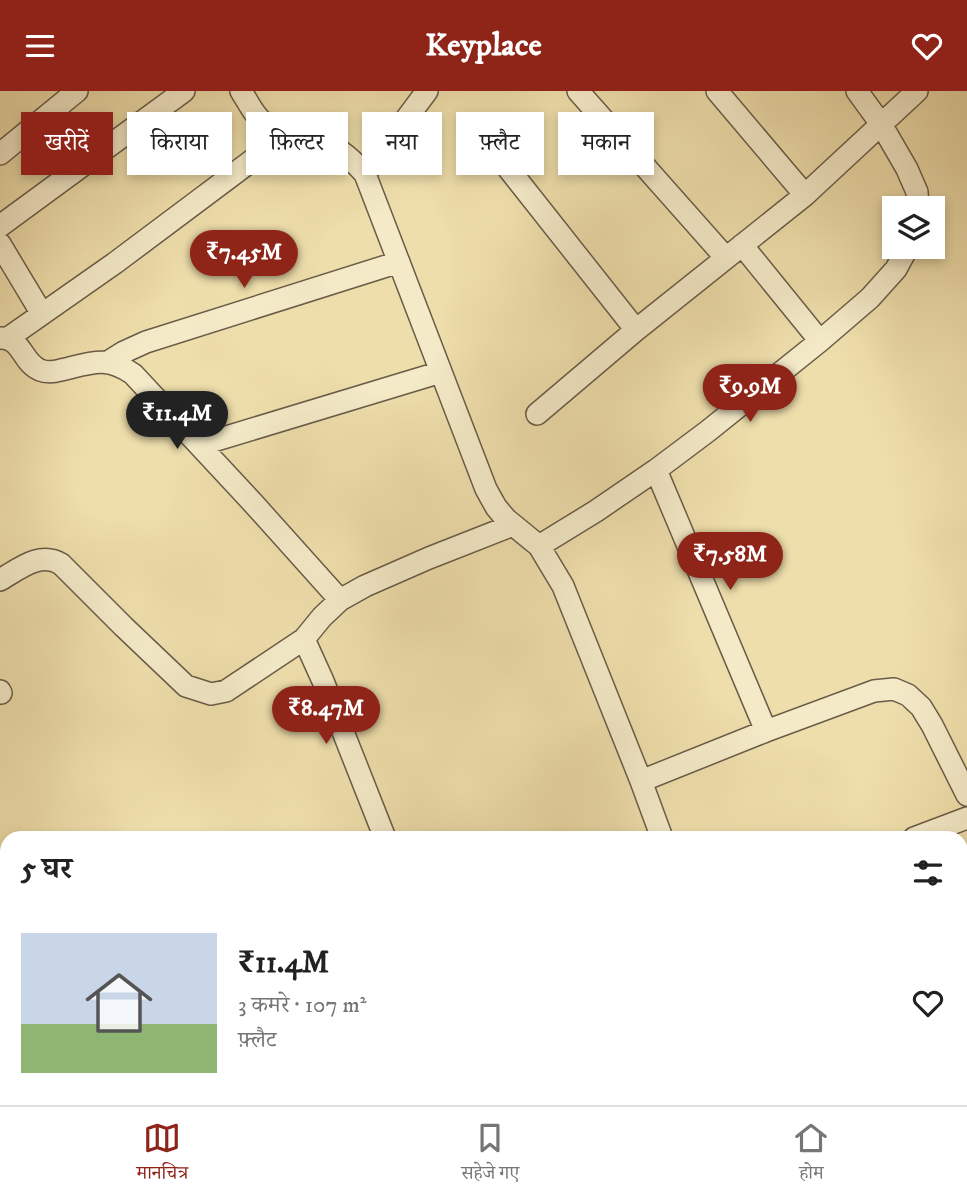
<!DOCTYPE html>
<html lang="hi">
<meta charset="utf-8">
<style>
body{margin:0;font-family:"IM FELL DW Pica","Noto Serif Devanagari",serif;background:#f2f2f2;color:#222;height:100vh;display:flex;flex-direction:column;font-size:26px;white-space:nowrap}
*{box-sizing:border-box;margin:0}
p{font-size:23px;color:#767676}
.icon{flex:none;width:38px;height:38px;fill:none;stroke:currentColor;stroke-width:2;stroke-linecap:round;stroke-linejoin:round}
.map{position:relative;flex:1;overflow:hidden}
.drawer{position:absolute;left:0px;top:740px;width:968px;height:275px;display:flex;flex-direction:column;background:#fff;border-radius:21px 21px 0 0;box-shadow:0 4px 10px #0003}
.drawer>*{flex:none}
.guide{position:absolute;left:21px;top:21px;width:926px;height:63px;display:flex;gap:14px}
.tools{position:absolute;left:882px;top:105px;display:grid;gap:14px}
.tools a{display:grid;place-items:center;width:63px;height:63px;border-radius:0px;background:#fff;box-shadow:0 4px 10px #0003;font-size:35px}
.price{position:absolute;translate:-50% -60px;padding:0 16px;border-radius:24px;background:#8f2418;color:#fff;font-size:23px;line-height:46px;filter:drop-shadow(0 2px 4px #0008)}
.price::after{content:'';position:absolute;left:50%;top:42px;width:21px;height:16px;margin-left:-10px;background:inherit;clip-path:polygon(0 0,100% 0,50% 100%)}
.price.on{background:#222;color:#fff}
ul{padding:0;list-style:none}
li{display:flex;align-items:center;gap:21px;height:175px;padding:0 21px}
li+li{border-top:2px solid #e0e0e0}
li span{display:grid;place-items:center;flex:none;width:196px;height:140px;border-radius:0px;color:#555}
li>.icon{margin-inline-start:auto}
span .icon{width:84px;height:84px;fill:#fffc;stroke-width:1}
li b{font-size:30px}
h2{display:flex;justify-content:space-between;align-items:center;height:84px;padding:0 21px;font-size:30px}
.chip{padding:0 24px;border-radius:0px;background:#fff;box-shadow:0 4px 10px #0003;font-size:24px;line-height:63px}
.chip.on{background:#8f2418;color:#fff}
header{display:flex;justify-content:space-between;align-items:center;height:91px;padding:0 21px;background:#8f2418;color:#fff;font-size:32px;font-weight:700}
.dock{display:flex;justify-content:space-around;align-items:center;height:98px;border-top:2px solid #e0e0e0;background:#fff;font-size:19px;color:#767676}
.dock a{display:grid;justify-items:center;gap:4px}
.dock .on{color:#8f2418}
.map>svg:first-child{display:block}
</style>
<header><svg class="icon" aria-label="menu" viewBox="0 0 24 24"><path d="M4 6h16M4 12h16M4 18h16"/></svg>Keyplace<svg class="icon" aria-label="heart" viewBox="0 0 24 24"><path d="M12 20l-8-8c-3-5 5-10 8-4 3-6 11-1 8 4z"/></svg></header>
<div class="map">
<svg width="967" height="1014" viewBox="0 0 967 1014">
<rect width="100%" height="100%" fill="#eedeab"/>
<filter id="stains"><feTurbulence type="fractalNoise" baseFrequency=".00286" numOctaves="4"/><feColorMatrix values="0 0 0 0 .2 0 0 0 0 .09 0 0 0 0 .02 0 0 0 .5 -.17"/></filter>
<radialGradient id="worn" r=".72"><stop offset=".6" stop-color="#630" stop-opacity="0"/><stop offset="1" stop-color="#630" stop-opacity=".3"/></radialGradient>
<g fill="none" stroke-linecap="round" stroke-linejoin="round">
<!-- minor casing -->
<g stroke="#695c48" stroke-width="24">
<path id="minor" d="M241,0C250,14 257,31 273,38C285,45 298,44 311,47C334,52 350,66 365,83L486,398L496,416L506,428L539,455L563,495L641,690L662,747
M578,0L726,167
M717,0L805,104
M857,0L881,33L907,78L917,101L918,117
M0,63L77,0
M500,67L636,239
M365,83L427,0
M0,135L184,0
M0,153L42,223
M742,154L820,250
M0,247C22,246 22,272 40,279C47,282 54,281 61,279C91,272 106,264 133,283L253,412L340,509
M8,247L115,172L286,44
M108,271L124,261L146,251L399,171
M537,323L636,239L805,104L917,0
M200,354L441,281
M656,379L766,640
M539,455L596,420L656,379L708,340L820,250L870,207L896,178L908,156
M0,489C19,478 40,460 61,473L124,536L186,595L211,603L226,600L304,548L322,526L340,509L365,495L429,467L513,434
M304,548L323,590L385,747
M0,600L1,602
M641,690L766,640L874,600L894,598L908,604L921,616L932,634L967,704
M914,747L967,727
M0,899L7,940
M961,924L967,941
M961,981L967,978
M19,1008L20,1014
M141,1008L142,1014
M298,1008L301,1014
M444,1008L447,1014
M189,1014L210,1008
M882,1014L896,1008"/>
</g>
<!-- minor -->
<use href="#minor" stroke="#f4eac8" stroke-width="21"/>
</g>
<rect width="100%" height="100%" filter="url(#stains)"/>
<rect width="100%" height="100%" fill="url(#worn)"/>
</svg>
<div class="tools">
<a><svg class="icon" aria-label="layers" viewBox="0 0 24 24"><path d="M12 4l9 5-9 5-9-5zM3 14l9 5 9-5"/></svg></a>
</div>
<b class="price" style="left:244px;top:199px">₹7.45M</b>
<b class="price" style="left:750px;top:333px">₹9.9M</b>
<b class="price on" style="left:177px;top:360px">₹11.4M</b>
<b class="price" style="left:730px;top:501px">₹7.58M</b>
<b class="price" style="left:326px;top:655px">₹8.47M</b>
<div class="guide">
<a class="chip on">खरीदें</a>
<a class="chip">किराया</a>
<a class="chip">फ़िल्टर</a>
<a class="chip">नया</a>
<a class="chip">फ़्लैट</a>
<a class="chip">मकान</a>
</div>
<section class="drawer">
<h2>5 घर<svg class="icon" aria-label="filters" viewBox="0 0 24 24"><path d="M4 7h16M4 17h16"/><circle cx="9" cy="7" r="2"/><circle cx="15" cy="17" r="2"/></svg></h2>
<ul>
<li><span style="background:linear-gradient(#c9d6e8 65%,#8fb573 0)"><svg class="icon" aria-label="home" viewBox="0 0 24 24"><path d="M3 11l9-7 9 7M6 9v11h12V9"/></svg></span><div><b>₹11.4M</b><p>3 कमरे · 107 m²</p><p>फ़्लैट</p></div><svg class="icon" aria-label="heart" viewBox="0 0 24 24"><path d="M12 20l-8-8c-3-5 5-10 8-4 3-6 11-1 8 4z"/></svg></li>
</ul>
</section>
</div>
<nav class="dock">
<a class="on"><svg class="icon" aria-label="map" viewBox="0 0 24 24"><path d="M3 6l6-2 6 2 6-2v14l-6 2-6-2-6 2zM9 4v14M15 6v14"/></svg>मानचित्र</a>
<a><svg class="icon" aria-label="saved" viewBox="0 0 24 24"><path d="M7 4h10v16l-5-4-5 4z"/></svg>सहेजे गए</a>
<a><svg class="icon" aria-label="home" viewBox="0 0 24 24"><path d="M3 11l9-7 9 7M6 9v11h12V9"/></svg>होम</a>
</nav>
